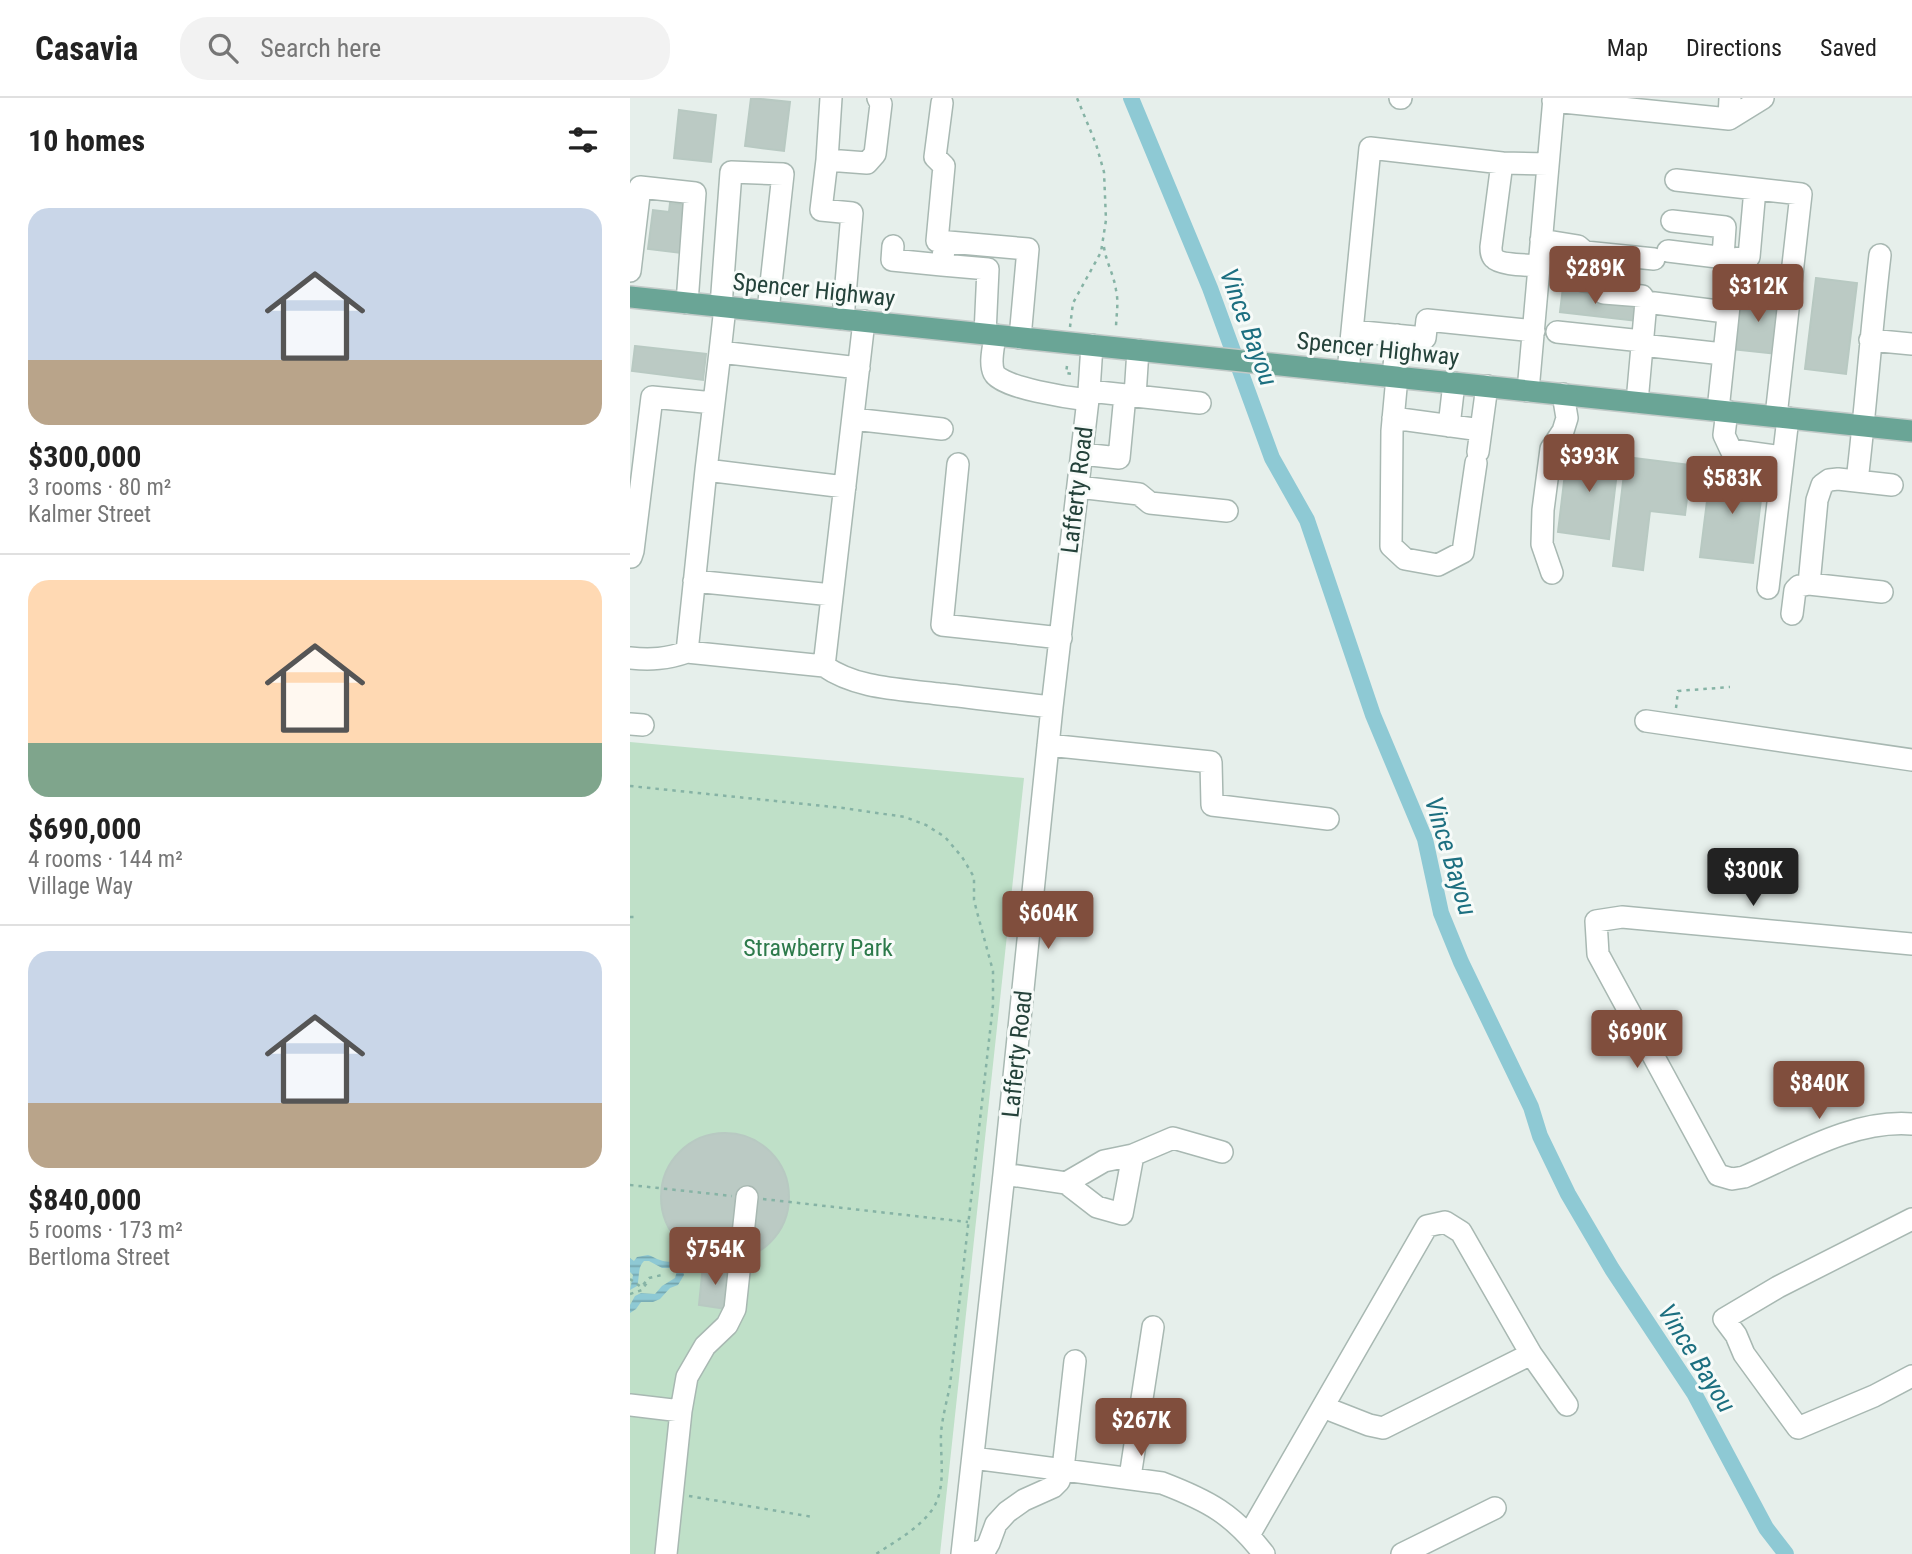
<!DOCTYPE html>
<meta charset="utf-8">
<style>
body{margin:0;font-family:"Roboto Condensed",sans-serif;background:#f2f2f2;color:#222;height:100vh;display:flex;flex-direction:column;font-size:26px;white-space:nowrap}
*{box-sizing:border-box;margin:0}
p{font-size:23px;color:#767676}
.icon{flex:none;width:38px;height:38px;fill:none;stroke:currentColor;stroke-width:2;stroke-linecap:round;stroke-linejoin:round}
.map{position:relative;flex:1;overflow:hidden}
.drawer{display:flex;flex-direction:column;background:#fff;width:630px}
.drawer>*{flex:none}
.price{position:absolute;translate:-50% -60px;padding:0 16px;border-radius:7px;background:#804e3d;color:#fff;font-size:23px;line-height:46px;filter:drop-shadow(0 2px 4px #0008)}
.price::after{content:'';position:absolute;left:50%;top:42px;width:21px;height:16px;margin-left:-10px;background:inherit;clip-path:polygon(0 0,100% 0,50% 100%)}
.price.on{background:#222;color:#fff}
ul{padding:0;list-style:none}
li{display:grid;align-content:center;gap:14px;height:371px;padding:0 28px}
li+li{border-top:2px solid #e0e0e0}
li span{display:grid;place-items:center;height:217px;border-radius:21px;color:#555}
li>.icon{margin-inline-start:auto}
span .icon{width:126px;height:126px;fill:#fffc;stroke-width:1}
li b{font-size:30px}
h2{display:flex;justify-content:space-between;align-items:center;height:84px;padding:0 28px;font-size:30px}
header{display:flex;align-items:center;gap:42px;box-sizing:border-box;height:98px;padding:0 35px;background:#fff;border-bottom:2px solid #e0e0e0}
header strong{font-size:33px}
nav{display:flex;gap:38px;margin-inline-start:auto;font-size:24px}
.search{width:490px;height:63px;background:#f2f2f2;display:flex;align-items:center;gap:18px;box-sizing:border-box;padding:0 24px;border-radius:28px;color:#767676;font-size:26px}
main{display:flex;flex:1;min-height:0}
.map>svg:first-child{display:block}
</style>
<header>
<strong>Casavia</strong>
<div class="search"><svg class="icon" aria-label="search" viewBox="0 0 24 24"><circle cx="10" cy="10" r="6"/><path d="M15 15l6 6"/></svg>Search here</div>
<nav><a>Map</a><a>Directions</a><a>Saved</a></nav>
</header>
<main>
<section class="drawer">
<h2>10 homes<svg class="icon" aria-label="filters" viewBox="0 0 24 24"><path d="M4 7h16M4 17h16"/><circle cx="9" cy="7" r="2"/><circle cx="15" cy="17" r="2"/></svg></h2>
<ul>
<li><span style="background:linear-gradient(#c9d6e8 70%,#b9a48a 0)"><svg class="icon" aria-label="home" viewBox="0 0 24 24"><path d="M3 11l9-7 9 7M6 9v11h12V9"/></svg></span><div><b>$300,000</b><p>3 rooms · 80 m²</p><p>Kalmer Street</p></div></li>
<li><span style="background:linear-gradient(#ffd9b3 75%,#7fa58c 0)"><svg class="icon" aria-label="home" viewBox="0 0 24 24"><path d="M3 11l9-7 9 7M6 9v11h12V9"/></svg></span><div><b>$690,000</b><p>4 rooms · 144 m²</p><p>Village Way</p></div></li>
<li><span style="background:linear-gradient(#c9d6e8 70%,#b9a48a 0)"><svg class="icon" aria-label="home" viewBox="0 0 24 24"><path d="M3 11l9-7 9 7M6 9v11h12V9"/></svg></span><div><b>$840,000</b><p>5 rooms · 173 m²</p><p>Bertloma Street</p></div></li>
</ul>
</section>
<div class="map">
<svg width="1282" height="1456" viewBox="0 0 1282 1456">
<defs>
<pattern id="water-rules" width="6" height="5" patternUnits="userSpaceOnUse" patternTransform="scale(1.75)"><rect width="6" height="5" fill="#8ec9d4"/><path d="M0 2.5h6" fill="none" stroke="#74a5ad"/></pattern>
</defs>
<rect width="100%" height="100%" fill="#e6efeb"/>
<!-- green -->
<path fill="#bfe0c8" d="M0,644L394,680L310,1456H0Z"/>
<!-- water -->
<path fill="url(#water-rules)" d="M18,1157C22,1158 26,1161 30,1162C43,1167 49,1158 54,1177L48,1187L40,1190L30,1201L23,1204H11L6,1211L0,1215V1207L5,1198L11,1195L25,1196L32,1188L45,1180L47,1173L45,1170H32L19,1163H14C7,1170 10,1179 7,1188L0,1192L3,1177L0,1174V1160L4,1163L7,1159Z"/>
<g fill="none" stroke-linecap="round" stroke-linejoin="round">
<!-- canal -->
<path stroke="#8ec9d4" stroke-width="16" d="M501,0L580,190L642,360L677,422L743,617L795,741L811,815L831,864L901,1009L910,1038L938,1096L982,1171L1064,1295L1136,1430L1156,1456"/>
</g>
<!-- building -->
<path fill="#bbcac4" stroke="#b8c9c2" stroke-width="2" d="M121,0L160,4L154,53L115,48Z
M49,12L86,17L81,64L44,60Z
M40,105L57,107L51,155L18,151L23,112L39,114Z
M1186,180L1227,185L1216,276L1175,271Z
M933,189L966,193L965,202L1009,207L1007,223L930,214Z
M1109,195L1155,201L1147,256L1102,251Z
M5,248L76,256L73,282L2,273Z
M938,350L989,357L979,441L928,434Z
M996,359L1061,367L1055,417L1020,413L1013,472L983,468Z
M1081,371L1134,378L1123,465L1070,459Z
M31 1099a64 64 0 1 1 128 0a64 64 0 1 1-128 0Z
M73,1167L101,1170L97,1211L69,1207Z"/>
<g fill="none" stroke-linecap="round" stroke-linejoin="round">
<!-- minor casing -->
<g stroke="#a8b8b2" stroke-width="24">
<path id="minor" d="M201,0L197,62L191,112L222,115L213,221
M770,0H771
M923,3L1099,21L1100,0
M312,5L305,59L314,68L307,143L398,151L390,240
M1099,21L1133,0
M197,62L237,65L245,56L251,6L248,0
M872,65L861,149C861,153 861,157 864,160C870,167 899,167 909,168
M1046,82L1171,96L1146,318
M1042,123L1095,129L1093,159
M911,142L948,148L955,154L953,183L967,184L974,195L1012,198L1016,204L1007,304
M315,144L312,167L358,171L355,236
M263,148L262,162L312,167
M1038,153L1104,161
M955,154L1024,161
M0,173L10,89L65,95L57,205
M1016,204L1088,213
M91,208L101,74L153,76L138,213
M722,233L795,240L797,222L904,233
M927,234L1012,243
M365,237C364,249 359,264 364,275C371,290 441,300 458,302
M1240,242L1282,246
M1012,247L1084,255
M90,254L95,209
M718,274L740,50L872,65L918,66
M763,279L767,237
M767,279L762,333L761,448L775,461L808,467L833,454L846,365
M459,293L570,305
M898,293L924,0
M505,298L508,252
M1088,312L1104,161L1119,159L1125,91
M1097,313L1094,337L1101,352L1153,359
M763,320L851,332
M223,321L312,331
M819,328L824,285
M848,354L857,288
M452,356L489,360L495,297
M328,366L312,527L431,540
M1227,383C1236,308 1241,233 1250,157
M215,389L76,372L90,254L229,270
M448,389L509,396L520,405L597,413
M1,459L3,453L22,299L84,305
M922,475L912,446L913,412L921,351L933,333L937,320L933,296
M64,483L202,497
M1179,486L1187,402L1192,387L1199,382L1208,381L1262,387
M1138,490L1158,320
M1162,516L1165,492L1169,488L1179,486L1252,494
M57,554L76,372
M0,560C21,562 37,561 57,554L194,568C227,591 270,591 309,596C347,600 384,605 422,609
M194,568L234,223
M1016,623L1282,662
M0,626L13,627
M418,647L581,664L582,707L698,721
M1282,846L992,819L966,823L968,856L1088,1077L1102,1081L1114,1079C1165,1057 1224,1021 1282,1026
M374,1076L436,1085L474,1063L503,1057L543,1040L592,1054
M436,1085L467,1109L492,1116L503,1057
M1282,1121L1148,1189L1094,1221L1106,1237L1114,1256L1168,1330L1244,1298L1282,1278
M0,1307L51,1313
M693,1309L739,1327L753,1330L901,1256
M343,1360L532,1385C579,1403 603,1416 634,1456
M500,1379L523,1229
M619,1437L797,1128L815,1124L831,1134L901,1256L937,1307
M36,1456L51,1313L57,1279L75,1248L97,1227L105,1211L117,1099
M332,1456L374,1076L422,609L459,293L462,247
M340,1456L355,1452L359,1445L366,1426L377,1414L394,1402L423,1389L429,1383L433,1371L445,1263
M772,1456L865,1410"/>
</g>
<!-- major casing -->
<g stroke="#c2cac8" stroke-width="24">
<path id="major" d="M0,199L1282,333"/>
</g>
<!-- path -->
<path stroke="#86b3a5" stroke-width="2.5" stroke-dasharray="3.5 5" stroke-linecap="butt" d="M474,149C476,164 484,177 486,192C489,205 486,218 486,231
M440,229L443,205L471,154L476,122L474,74L466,46L447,0
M437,268L436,275L443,276
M1046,610L1048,593L1100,589
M0,688L213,710L275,719L296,727L315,739L332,759L344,779V802L347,814L363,873V907L320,1287C317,1303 312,1320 311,1336C310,1360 317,1390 302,1412C288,1431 266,1443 246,1456
M0,819H6
M0,1087L102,1098
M133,1101L338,1124
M0,1181L11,1189L19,1180L32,1177
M0,1196L12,1192L18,1183
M59,1398L183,1419"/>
<!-- minor -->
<use href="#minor" stroke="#fff" stroke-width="21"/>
<!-- major -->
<use href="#major" stroke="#6aa596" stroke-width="21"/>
</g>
<g text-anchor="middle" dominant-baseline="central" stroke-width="6" stroke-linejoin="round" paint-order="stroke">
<!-- street labels -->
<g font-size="24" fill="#24423a" stroke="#f7fbf9">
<text transform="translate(184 192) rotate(6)">Spencer Highway</text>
<text transform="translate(748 251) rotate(6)">Spencer Highway</text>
<text transform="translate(447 392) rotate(-83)">Lafferty Road</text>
<text transform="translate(387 956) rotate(-84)">Lafferty Road</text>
</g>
<!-- park labels -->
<g font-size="24" fill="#2d7a4b" stroke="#f7fbf9">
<text x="188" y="850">Strawberry Park</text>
</g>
<!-- water labels -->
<g font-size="26" font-style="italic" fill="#1c6f80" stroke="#f7fbf9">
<text transform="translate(619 229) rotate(70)">Vince Bayou</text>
<text transform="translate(821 758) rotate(73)">Vince Bayou</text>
<text transform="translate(1067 1260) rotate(58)">Vince Bayou</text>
</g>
</g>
</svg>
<b class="price" style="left:965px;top:208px">$289K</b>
<b class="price" style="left:1128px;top:226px">$312K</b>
<b class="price" style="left:959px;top:396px">$393K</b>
<b class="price" style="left:1102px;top:418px">$583K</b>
<b class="price on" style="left:1123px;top:810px">$300K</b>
<b class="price" style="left:418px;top:853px">$604K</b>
<b class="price" style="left:1007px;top:972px">$690K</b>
<b class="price" style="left:1189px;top:1023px">$840K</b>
<b class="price" style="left:85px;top:1189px">$754K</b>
<b class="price" style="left:511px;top:1360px">$267K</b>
</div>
</main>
